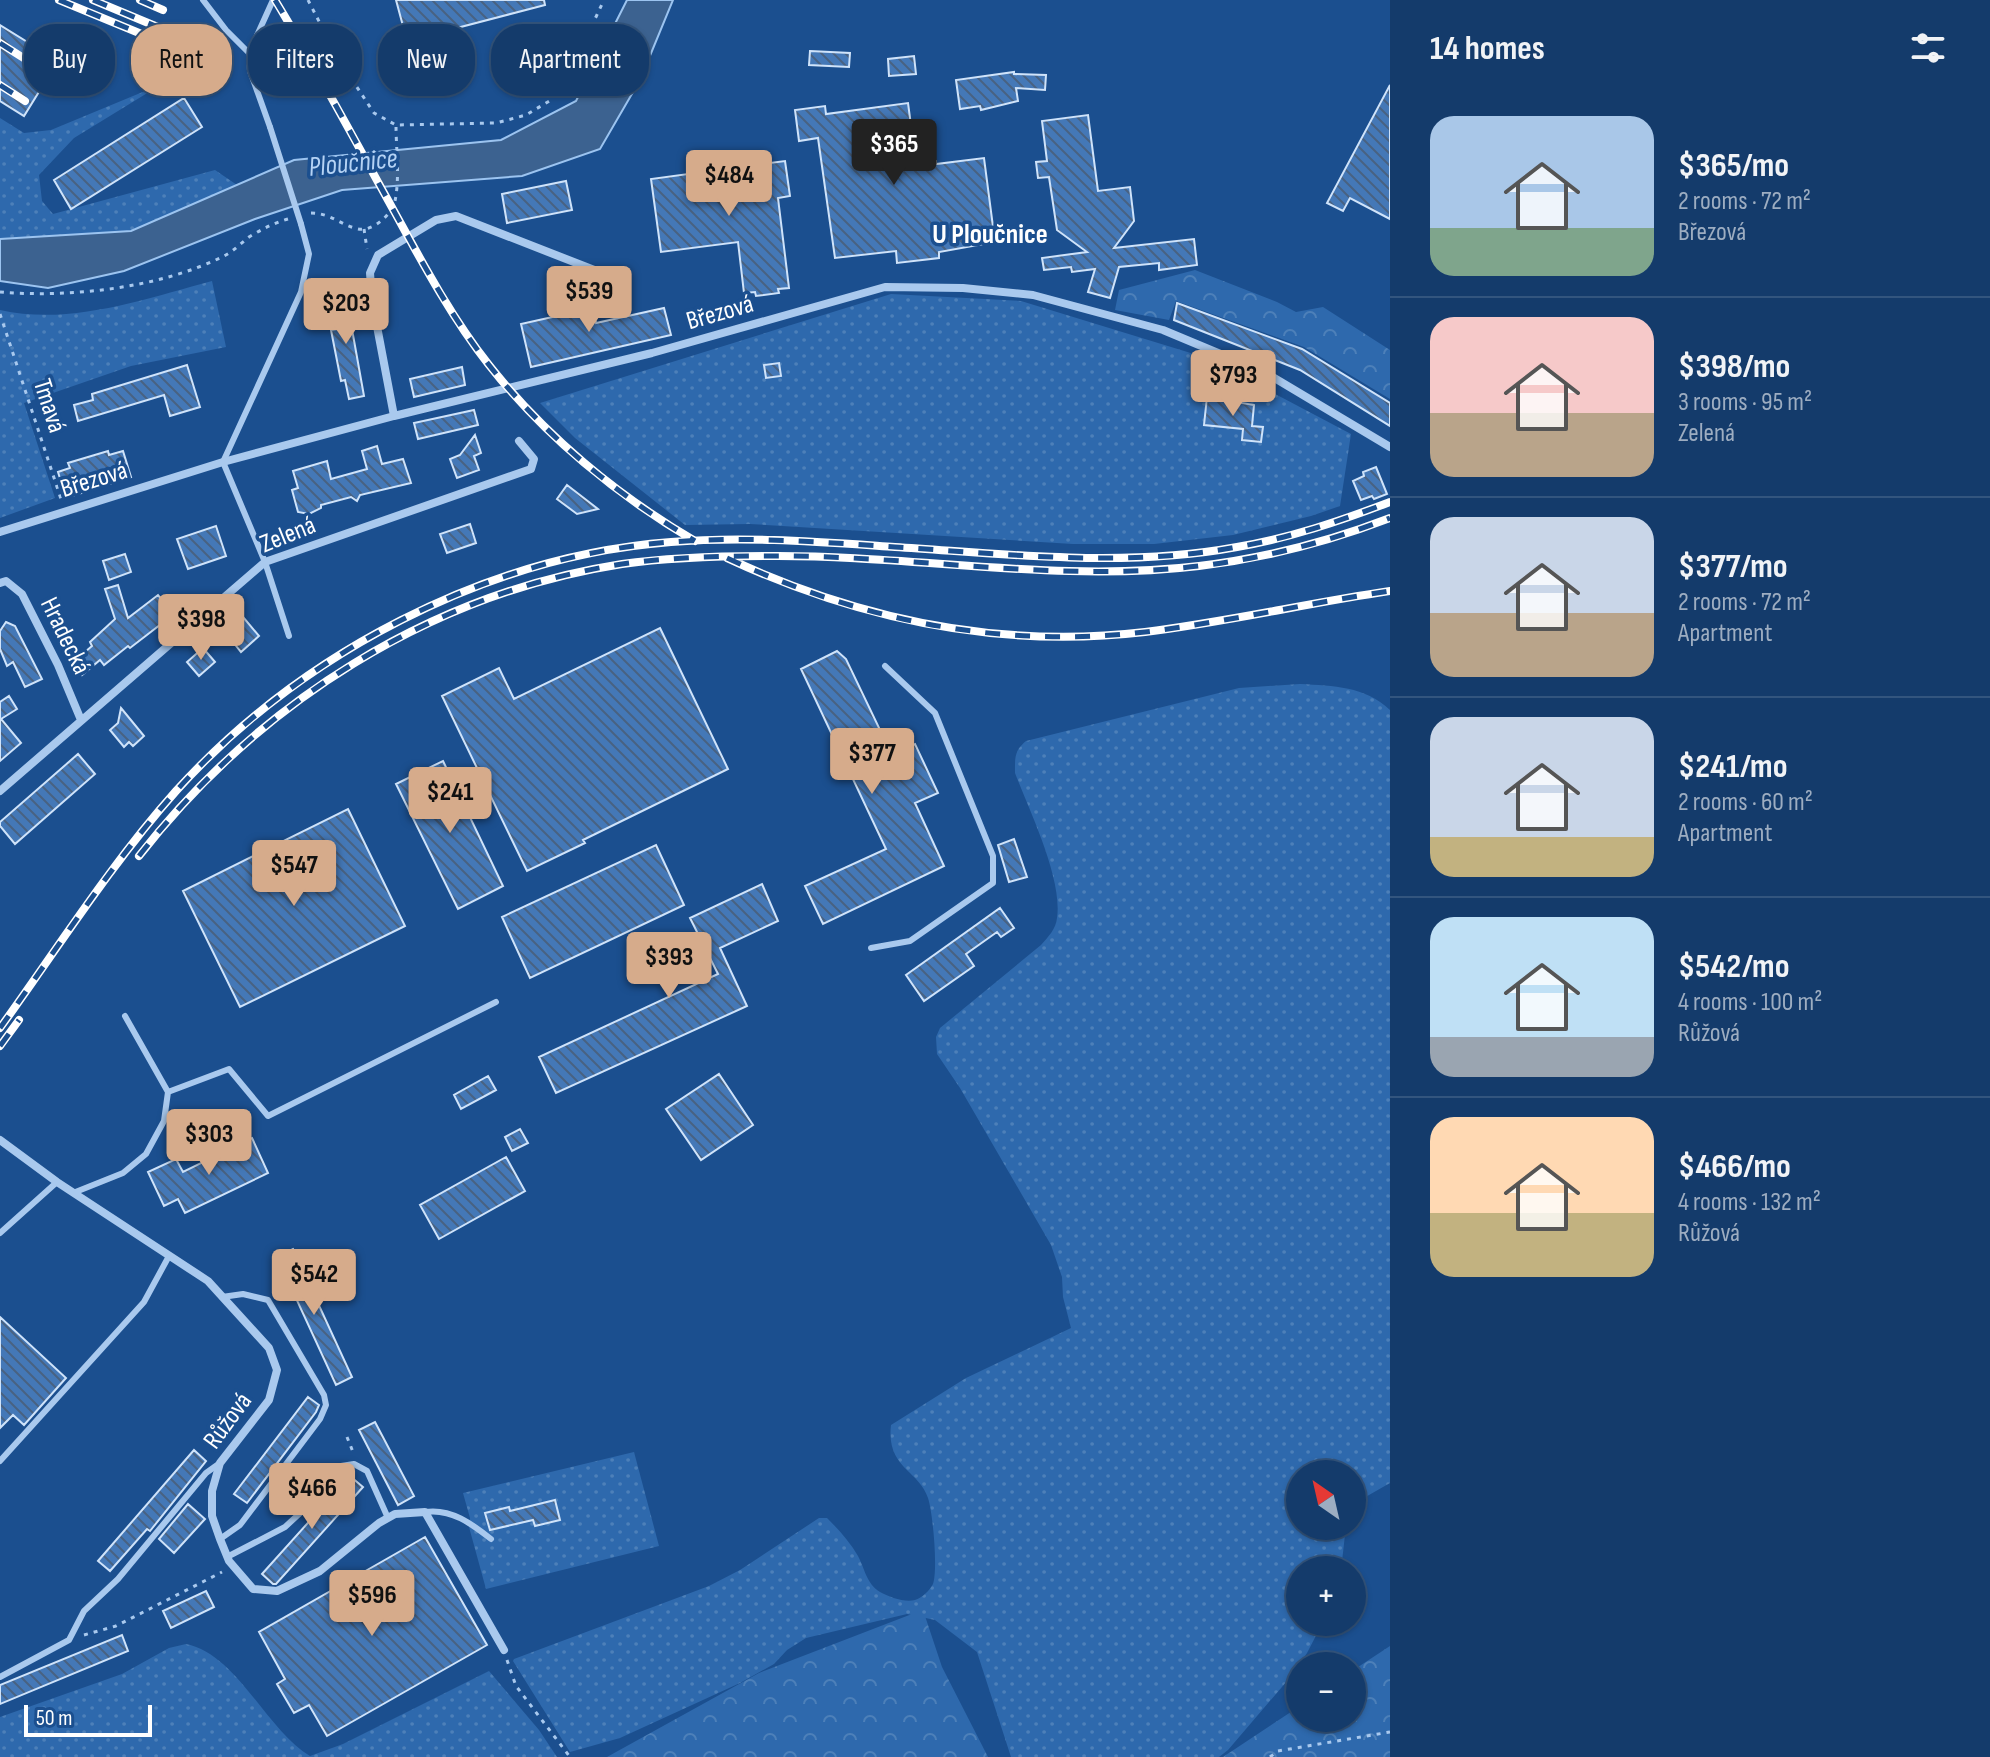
<!DOCTYPE html>
<meta charset="utf-8">
<style>
body{margin:0;font-family:"Sofia Sans Condensed",sans-serif;background:#214673;color:#f1f3f6;height:100vh;display:flex;flex-direction:column;font-size:30px;white-space:nowrap}
*{box-sizing:border-box;margin:0}
p{font-size:26px;color:#9dadc1}
.icon{flex:none;width:44px;height:44px;fill:none;stroke:currentColor;stroke-width:2;stroke-linecap:round;stroke-linejoin:round}
.map{position:relative;flex:1;overflow:hidden}
.sheet{display:flex;flex-direction:column;background:#143b6b;width:600px}
.sheet>*{flex:none}
.hud{position:absolute;left:24px;top:24px;width:760px;height:72px;display:flex;gap:16px}
.needle{width:52px;rotate:326deg}
.tools{position:absolute;left:1286px;top:1460px;display:grid;gap:16px}
.tools a{display:grid;place-items:center;width:80px;height:80px;border-radius:50%;background:#143b6b;box-shadow:0 2px 6px #0004,0 0 0 2px #33557e;font-size:40px}
.scale{position:absolute;left:24px;bottom:20px;width:128px;box-sizing:border-box;padding-left:8px;border:4px solid #fff;border-top:0;font-size:22px;line-height:28px;white-space:nowrap;color:#fff;-webkit-text-stroke:6px #1b4f8f;paint-order:stroke}
.price{position:absolute;translate:-50% -68px;padding:0 18px;border-radius:8px;background:#d6ab8b;color:#111;font-size:26px;line-height:52px;filter:drop-shadow(0 2px 4px #0008)}
.price::after{content:'';position:absolute;left:50%;top:48px;width:24px;height:18px;margin-left:-12px;background:inherit;clip-path:polygon(0 0,100% 0,50% 100%)}
.price.on{background:#222;color:#fff}
ul{padding:0;list-style:none}
li{display:flex;align-items:center;gap:24px;height:200px;padding:0 40px}
li+li{border-top:2px solid #33557e}
li span{display:grid;place-items:center;flex:none;width:224px;height:160px;border-radius:24px;color:#555}
li>.icon{margin-inline-start:auto}
span .icon{width:96px;height:96px;fill:#fffc;stroke-width:1}
li b{font-size:34px}
h2{display:flex;justify-content:space-between;align-items:center;height:96px;padding:0 40px;font-size:34px}
.pill{padding:0 28px;border-radius:32px;background:#143b6b;box-shadow:0 2px 6px #0004,0 0 0 2px #33557e;font-size:28px;line-height:72px}
.pill.on{background:#d6ab8b;color:#111}
main{display:flex;flex:1;min-height:0}
.map>svg:first-child{display:block}
</style>
<main>
<div class="map">
<svg width="1390" height="1757" viewBox="0 0 1390 1757">
<defs>
<pattern id="grass-dots" width="8" height="8" patternUnits="userSpaceOnUse" patternTransform="scale(2)"><rect width="8" height="8" fill="#2e69ad"/><path d="M2 2h.1M6 6h.1" fill="none" stroke="#4d80b9" stroke-width="1.8" stroke-linecap="round"/></pattern>
<pattern id="forest-crowns" width="20" height="18" patternUnits="userSpaceOnUse" patternTransform="scale(2)"><rect width="20" height="18" fill="#2e69ad"/><path d="M2 6a3 3 0 1 1 6 0M12 15a3 3 0 1 1 6 0" fill="none" stroke="#4d80b9"/></pattern>
<pattern id="building-back-hatch" width="6" height="6" patternUnits="userSpaceOnUse" patternTransform="scale(2)"><rect width="6" height="6" fill="#4478b7"/><path d="M-1 5l2 2M0 0l6 6M5-1l2 2" fill="none" stroke="#486282"/></pattern>
</defs>
<rect width="100%" height="100%" fill="#1b4f8f"/>
<!-- grass -->
<path fill="url(#grass-dots)" d="M162,84L74,138L39,175L42,201L53,214L215,170L237,185L131,231L0,239V118L24,133L51,130Z
M212,281L226,347L131,366L24,403L55,498L0,518V310C70,326 144,299 212,281Z
M891,294L1021,301L1207,358L1351,434L1340,506L1311,516L1233,535L1154,544H1073L750,524L685,525L575,438L540,403Z
M1300,684C1334,686 1364,686 1390,710V1483L1362,1499L1352,1509V1474H1300V1526H1346L1341,1570H1300V1622H1323L1307,1653L1293,1674L1228,1750L1219,1757H1011L977,1652L935,1620L907,1614L806,1638L787,1650L774,1664L740,1683L620,1738L570,1752L513,1661L514,1659L709,1586L740,1570L819,1518H827C839,1530 850,1542 858,1556C865,1569 866,1583 880,1592C889,1597 905,1603 915,1600C922,1598 930,1590 933,1584C938,1570 933,1513 928,1498C919,1470 886,1468 891,1425L966,1378L1071,1328L1063,1297L1062,1277L1051,1245L960,1088L937,1054L936,1037L940,1028L1041,945C1048,937 1056,929 1057,918C1063,879 1029,810 1015,773C1015,758 1014,751 1026,741L1239,688Z
M634,1452L659,1546L486,1589L469,1527L470,1518L463,1493Z
M186,1644C237,1654 267,1731 310,1756L343,1744L489,1671L539,1730L557,1757H0V1717L122,1674L169,1648Z"/>
<!-- forest -->
<path fill="url(#forest-crowns)" d="M1195,270L1277,302L1296,312L1323,307L1390,350V399L1304,347L1176,301L1169,320L1115,310L1119,290Z
M912,1614L925,1616L942,1667L988,1757H607L759,1673Z
M1390,1646V1757H1223L1300,1706V1718H1352V1671Z"/>
<!-- water -->
<path fill="#3c6290" stroke="#9cc4f0" stroke-width="2" d="M627,0H673L640,80L600,149L522,176L342,190L255,219L124,271L48,288L0,281V239L131,231L294,160L501,140L576,101Z"/>
<!-- building -->
<path fill="url(#building-back-hatch)" stroke="#cfe3fa" stroke-width="2" d="M396,0H544L545,5L407,41Z
M0,25L58,61L24,116L0,101Z
M810,51L850,53L849,67L809,65Z
M914,56L916,74L889,76L888,59Z
M1014,72V74L1046,75L1045,90L1016,88L1018,101L981,110L980,106L960,109L956,80Z
M1390,85V219L1350,198L1343,211L1327,203Z
M184,98L202,127L71,209L54,180Z
M908,103L916,163L936,161V164L984,158L995,242L939,252V258L897,263L896,251L835,258L818,138L799,141L795,110L825,106L826,114Z
M1088,115L1098,191L1130,187L1134,221L1114,248L1194,239L1197,265L1159,270V263L1119,267L1110,298L1088,292L1095,269L1072,272L1071,267L1044,270L1042,258L1087,252L1057,230L1049,177L1038,178L1036,162L1047,161L1042,121Z
M785,161L790,196L778,198L789,288L778,289L779,293L756,296L755,292L744,293L738,242L661,252L651,179Z
M566,181L572,210L507,223L502,194Z
M347,288L350,307H348L364,396L349,399L345,380L341,381L331,330L339,329L333,290Z
M1177,303L1302,349L1390,403V426L1300,370L1174,320Z
M593,308L596,323L664,308L671,335L531,367L521,324Z
M779,363L781,376L766,378L764,365Z
M187,365L200,407L170,416L164,395L78,421L74,405L93,400L92,394Z
M462,367L465,385L414,397L410,379Z
M1207,397L1254,405L1252,426L1263,427L1261,442L1242,440L1243,429L1204,425Z
M474,410L478,425L418,439L414,423Z
M475,435L481,453L474,456L479,470L457,478L450,459L460,455Z
M377,446L382,464L403,459L411,483L360,495L357,501L351,497L321,505V508L309,514L298,512L292,490L298,488L293,471L327,461L331,479L367,469L362,451Z
M108,451L109,455L123,451L131,477L66,498L58,472L70,468L68,463Z
M1376,467L1387,494L1374,499L1372,496L1361,500L1353,481L1364,476L1363,472Z
M567,485L598,509L577,514L557,499Z
M470,524L476,543L447,553L440,534Z
M216,526L226,556L188,569L177,539Z
M125,554L131,572L109,580L103,561Z
M118,585L128,618L158,595L174,614L130,648L128,646L104,665L100,660L82,675L72,663L92,646L90,642L115,619L105,589Z
M243,617L259,636L241,652L225,632Z
M6,622L15,626L42,679L25,687L13,662L7,666L0,649V631Z
M660,628L728,769L583,840L585,843L527,871L442,696L499,668L514,699Z
M203,648L215,662L199,676L187,662Z
M837,651L846,659L892,755L915,744L938,793L915,803L944,866L823,924L805,886L886,849L801,669Z
M9,696L17,709L1,719L21,743L0,761V702Z
M121,708L144,736L133,746L129,742L124,747L110,730L118,723Z
M78,754L95,774L15,844L0,826V822Z
M443,761L503,886L458,909L396,784Z
M348,809L405,926L240,1007L183,891Z
M1014,839L1027,877L1009,882L998,845Z
M656,845L684,905L530,978L502,917Z
M762,884L778,921L720,948L747,1006L556,1093L539,1057L718,974L690,918Z
M1000,908L1014,928L1001,937L997,932L966,954L974,966L924,1001L906,975Z
M719,1074L753,1125L701,1160L666,1109Z
M488,1076L496,1090L461,1109L454,1095Z
M520,1129L528,1143L512,1151L505,1137Z
M252,1138L268,1173L185,1213L178,1199L164,1206L148,1172L176,1159L183,1172Z
M506,1157L525,1191L439,1239L420,1205Z
M293,1249L352,1377L336,1385L277,1257Z
M0,1317L66,1378L24,1425L13,1415L0,1428Z
M308,1397L319,1405L316,1412L247,1503L234,1494Z
M375,1422L414,1496L398,1505L359,1430Z
M194,1450L206,1461L150,1531L147,1529L110,1571L98,1561Z
M350,1476L363,1487L276,1584H273L262,1574Z
M555,1500L560,1520L535,1526L533,1520L490,1530L485,1513L509,1507L510,1511Z
M188,1504L205,1519L174,1553L159,1539Z
M425,1537L487,1645L327,1736L309,1705L294,1713L277,1684L285,1679L259,1632Z
M206,1591L214,1607L171,1628L163,1611Z
M122,1635L128,1651L0,1704V1685Z"/>
<g fill="none" stroke-linecap="round" stroke-linejoin="round">
<!-- path -->
<path stroke="#a9c9ee" stroke-width="3" stroke-dasharray="4 6" stroke-linecap="butt" d="M308,0L339,60L374,113L396,125L496,123L526,115L551,100L576,59L604,0
M311,213C330,213 341,225 358,229C373,232 392,214 395,201C400,177 396,149 396,125
M364,229L367,249
M0,292C71,298 160,288 224,256C234,251 241,243 249,237C262,229 274,223 288,219
M0,314L61,499
M347,1437L353,1452
M84,1635L116,1626L222,1572
M507,1660L516,1686L570,1757
M1270,1757L1278,1751L1390,1732"/>
<!-- lane -->
<path stroke="#a9c9ee" stroke-width="6" d="M203,0L226,30L249,53
M270,127L250,71L249,53L273,0
M289,636L265,562L223,462L301,292L309,254L301,224
M871,948L910,941L993,883V856L935,713L885,666
M168,1092L229,1069L268,1116L496,1002
M73,1193L123,1173L146,1154L164,1121L168,1092L125,1016
M0,1233L57,1182
M0,1461L144,1302L169,1256
M425,1512C451,1508 472,1524 491,1539
M220,1539L240,1525L320,1419L326,1405L324,1395L268,1300L243,1294L222,1297
M227,1557L285,1527L311,1503L341,1466L354,1464L367,1471L388,1518
M0,1677L69,1640L84,1611L118,1579L206,1473L220,1463"/>
<!-- street -->
<path stroke="#a9c9ee" stroke-width="8" d="M394,416L372,300L370,273L378,255L436,220L456,216L602,273
M0,532L223,462L394,416L652,353L885,287L963,288L1033,295L1163,330L1266,373L1390,447
M0,583L6,581L22,594L58,665L81,720
M0,791L265,562L531,469L534,459L519,441
M0,1140L57,1182L208,1281L269,1348L277,1370L269,1400L220,1463L212,1491V1516L220,1539L229,1561L253,1589L277,1591L320,1571L379,1523L395,1514L425,1512L504,1650"/>
<!-- rail casing -->
<g stroke="#fff" stroke-width="8">
<path id="rail" d="M59,0L161,42
M93,0L165,30
M140,0L163,10
M275,0C317,69 355,141 394,211C423,264 452,318 489,365C545,436 618,496 695,541
M0,43L44,71
M0,85L25,101
M727,558C860,620 998,649 1145,632C1227,622 1308,603 1390,591
M139,856C259,703 429,594 622,564C671,557 722,556 771,556C914,555 1057,583 1199,566C1265,558 1328,542 1390,518
M0,1028C57,949 111,864 176,791C300,654 486,556 671,542C746,536 820,542 895,547C1008,554 1124,568 1237,547C1290,538 1340,521 1390,502
M0,1046L19,1020"/>
</g>
<!-- rail -->
<use href="#rail" stroke="#1b4f8f" stroke-width="5" stroke-dasharray="15" stroke-linecap="butt"/>
<!-- lane-bridge -->
<path stroke="#a9c9ee" stroke-width="6" d="M270,127L301,224"/>
</g>
<g text-anchor="middle" dominant-baseline="central" stroke-width="7" stroke-linejoin="round" paint-order="stroke">
<!-- street labels -->
<g font-size="26" fill="#fff" stroke="#1b4f8f">
<text transform="translate(720 313) rotate(-16)">Březová</text>
<text transform="translate(49 406) rotate(72)">Tmavá</text>
<text transform="translate(94 480) rotate(-17)">Březová</text>
<text transform="translate(288 535) rotate(-22)">Zelená</text>
<text transform="translate(65 636) rotate(64)">Hradecká</text>
<text transform="translate(228 1421) rotate(-54)">Růžová</text>
</g>
<!-- water labels -->
<g font-size="28" font-style="italic" fill="#b5d3f5" stroke="#1b4f8f">
<text transform="translate(353 163) rotate(-6)">Ploučnice</text>
</g>
<!-- neighbourhood labels -->
<g font-size="28" font-weight="bold" fill="#fff" stroke="#1b4f8f">
<text x="990" y="234">U Ploučnice</text>
</g>
</g>
</svg>
<div class="tools">
<a><svg class="needle" viewBox="-14 -14 28 28"><path d="M0-13l5 13h-10z" fill="#e53935"/><path d="M0 13l5-13h-10z" fill="#9dadc1"/></svg></a>
<a>+</a>
<a>−</a>
</div>
<div class="scale">50 m</div>
<b class="price on" style="left:894px;top:187px">$365</b>
<b class="price" style="left:729px;top:218px">$484</b>
<b class="price" style="left:589px;top:334px">$539</b>
<b class="price" style="left:346px;top:346px">$203</b>
<b class="price" style="left:1233px;top:418px">$793</b>
<b class="price" style="left:201px;top:662px">$398</b>
<b class="price" style="left:872px;top:796px">$377</b>
<b class="price" style="left:450px;top:835px">$241</b>
<b class="price" style="left:294px;top:908px">$547</b>
<b class="price" style="left:669px;top:1000px">$393</b>
<b class="price" style="left:209px;top:1177px">$303</b>
<b class="price" style="left:314px;top:1317px">$542</b>
<b class="price" style="left:312px;top:1531px">$466</b>
<b class="price" style="left:372px;top:1638px">$596</b>
<div class="hud">
<a class="pill">Buy</a>
<a class="pill on">Rent</a>
<a class="pill">Filters</a>
<a class="pill">New</a>
<a class="pill">Apartment</a>
</div>
</div>
<section class="sheet">
<h2>14 homes<svg class="icon" aria-label="filters" viewBox="0 0 24 24"><path d="M4 7h16M4 17h16"/><circle cx="9" cy="7" r="2"/><circle cx="15" cy="17" r="2"/></svg></h2>
<ul>
<li><span style="background:linear-gradient(#a9c7e8 70%,#7fa58c 0)"><svg class="icon" aria-label="home" viewBox="0 0 24 24"><path d="M3 11l9-7 9 7M6 9v11h12V9"/></svg></span><div><b>$365/mo</b><p>2 rooms · 72 m²</p><p>Březová</p></div></li>
<li><span style="background:linear-gradient(#f6c9c9 60%,#b9a48a 0)"><svg class="icon" aria-label="home" viewBox="0 0 24 24"><path d="M3 11l9-7 9 7M6 9v11h12V9"/></svg></span><div><b>$398/mo</b><p>3 rooms · 95 m²</p><p>Zelená</p></div></li>
<li><span style="background:linear-gradient(#c9d6e8 60%,#b9a48a 0)"><svg class="icon" aria-label="home" viewBox="0 0 24 24"><path d="M3 11l9-7 9 7M6 9v11h12V9"/></svg></span><div><b>$377/mo</b><p>2 rooms · 72 m²</p><p>Apartment</p></div></li>
<li><span style="background:linear-gradient(#c9d6e8 75%,#c2b280 0)"><svg class="icon" aria-label="home" viewBox="0 0 24 24"><path d="M3 11l9-7 9 7M6 9v11h12V9"/></svg></span><div><b>$241/mo</b><p>2 rooms · 60 m²</p><p>Apartment</p></div></li>
<li><span style="background:linear-gradient(#bfe0f5 75%,#9aa5b1 0)"><svg class="icon" aria-label="home" viewBox="0 0 24 24"><path d="M3 11l9-7 9 7M6 9v11h12V9"/></svg></span><div><b>$542/mo</b><p>4 rooms · 100 m²</p><p>Růžová</p></div></li>
<li><span style="background:linear-gradient(#ffd9b3 60%,#c2b280 0)"><svg class="icon" aria-label="home" viewBox="0 0 24 24"><path d="M3 11l9-7 9 7M6 9v11h12V9"/></svg></span><div><b>$466/mo</b><p>4 rooms · 132 m²</p><p>Růžová</p></div></li>
</ul>
</section>
</main>
